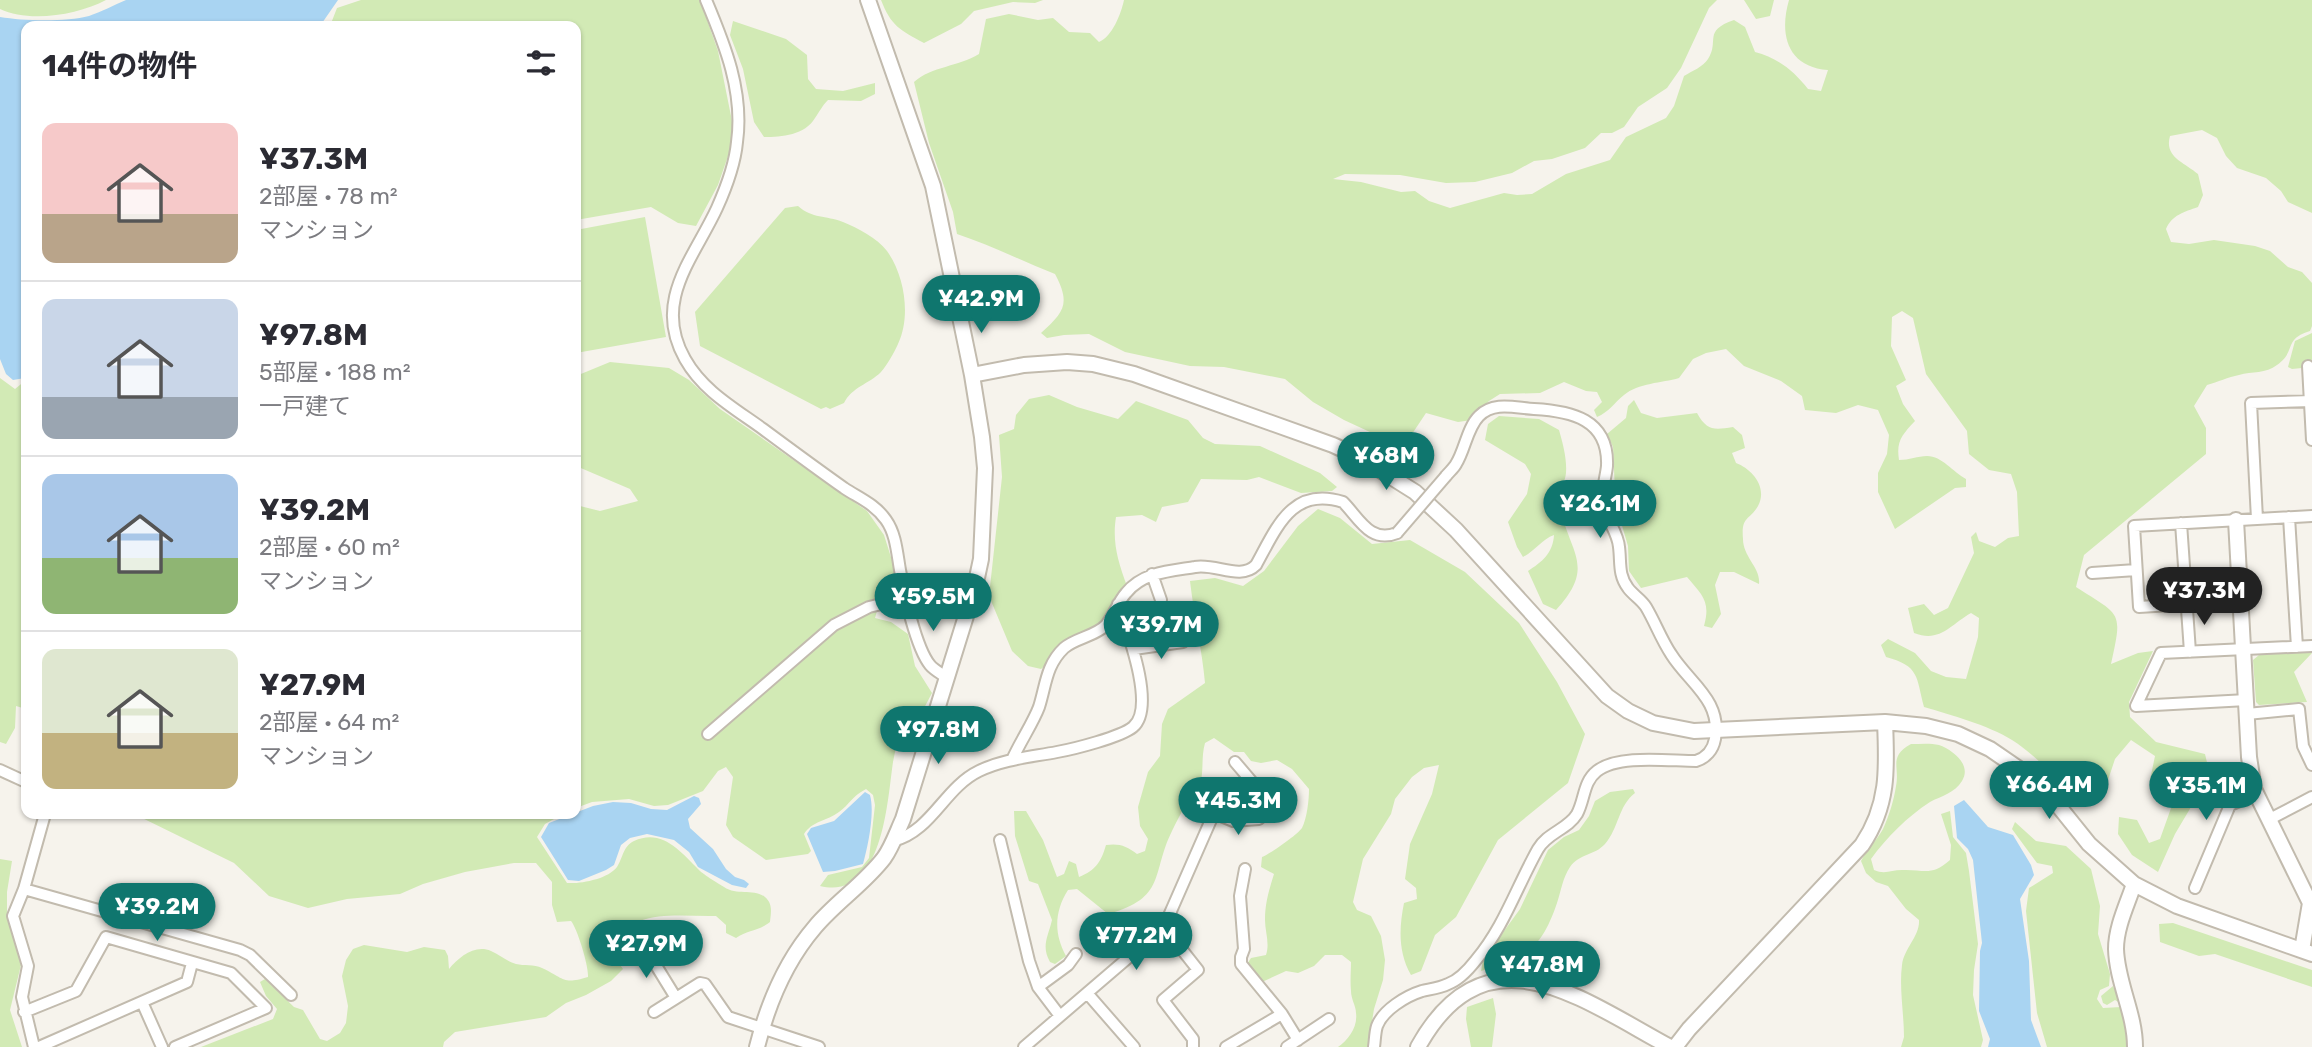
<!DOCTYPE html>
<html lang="ja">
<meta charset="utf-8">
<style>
body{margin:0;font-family:Rubik,"Noto Sans JP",sans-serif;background:#f2f2f3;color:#2b2b33;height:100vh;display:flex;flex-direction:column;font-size:26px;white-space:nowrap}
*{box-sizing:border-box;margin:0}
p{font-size:23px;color:#7c7c81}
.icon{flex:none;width:38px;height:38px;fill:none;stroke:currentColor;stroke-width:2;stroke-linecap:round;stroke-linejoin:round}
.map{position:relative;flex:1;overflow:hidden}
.panel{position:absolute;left:21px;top:21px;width:560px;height:798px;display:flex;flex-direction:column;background:#fff;border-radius:14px;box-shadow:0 2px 5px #0004}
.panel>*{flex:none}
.price{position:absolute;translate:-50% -60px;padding:0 16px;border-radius:24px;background:#0f766e;color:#fff;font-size:23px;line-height:46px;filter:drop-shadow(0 2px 4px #0008)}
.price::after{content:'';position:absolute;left:50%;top:42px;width:21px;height:16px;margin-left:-10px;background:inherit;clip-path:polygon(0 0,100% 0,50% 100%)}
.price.selected{background:#222;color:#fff}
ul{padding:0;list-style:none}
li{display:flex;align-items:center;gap:21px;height:175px;padding:0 21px}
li+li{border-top:2px solid #e1e1e2}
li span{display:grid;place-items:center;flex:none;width:196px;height:140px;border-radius:14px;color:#555}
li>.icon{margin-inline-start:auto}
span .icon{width:84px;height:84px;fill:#fffc;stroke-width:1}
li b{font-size:30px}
h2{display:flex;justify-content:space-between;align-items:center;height:84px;padding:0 21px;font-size:30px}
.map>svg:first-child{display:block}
</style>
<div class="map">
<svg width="2312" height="1047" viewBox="0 0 2312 1047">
<rect width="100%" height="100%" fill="#f6f3ec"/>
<!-- green -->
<path fill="#d2eab5" d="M0,0H106C78,15 29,23 0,9Z
M361,0H700L718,51L735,136L718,185L696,226L678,223L651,207L576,220V26H330L337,8Z
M881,0H1043L1035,3L1013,2L974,11L961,24L924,43C900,30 891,26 881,0Z
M1124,0H1717L1709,8L1681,68L1667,88L1638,107L1624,127L1612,133H1601L1585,148L1552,159L1534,161L1512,173L1475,182L1446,183L1400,175L1345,174L1333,179L1361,182L1401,192L1415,191L1429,201L1450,208L1504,193L1517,195L1532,194L1566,174L1610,160L1626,137L1666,118L1674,106L1684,76C1692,71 1703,67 1708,59C1720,41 1702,31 1734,20L1745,27L1755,52C1778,58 1794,71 1808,89L1821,91L1828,70C1787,67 1779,34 1789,0H2312V213L2288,202L2281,191L2266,178L2237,168L2226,156L2217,138L2202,130L2170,136C2164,157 2184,162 2198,174L2203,195L2198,207C2184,212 2172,215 2166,229L2171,242L2189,244L2214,240L2255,246L2270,251L2288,267L2302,272L2312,283V326L2310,331C2283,339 2297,351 2277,365C2266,374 2252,371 2239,375C2228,377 2218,382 2207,385L2194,406L2206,428V454L2084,555L2076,587C2121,616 2123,610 2111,664L2138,653L2153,651L2129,702L2130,717L2156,742L2205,754L2210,775L2175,834L2158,872L2132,855L2118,834L2119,817L2137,820L2149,843L2160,839L2175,797L2171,785L2150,780L2155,756L2131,740L2115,759L2102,798L2077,800C2057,779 2037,756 2012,740C1988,725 1951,715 1924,707C1916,677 1920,666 1886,657L1881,645L1888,639L1915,653L1931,671L1946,677L1966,679L1978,637L1979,618L1971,613C1950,625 1940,643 1914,633L1908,608L1924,604L1934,615L1948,608L1974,553L1971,537L1976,532L1979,541L1995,547L2008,538L2019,536L2017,492L2011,474L1989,470L1969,454L1967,431L1926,374L1913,318L1902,311L1892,317L1891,346L1906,380L1896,386L1903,404L1915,421C1902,435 1896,441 1899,460C1909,460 1918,456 1927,456C1942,456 1953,472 1966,479V487L1955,488L1895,529L1878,492V473L1887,454L1889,435L1878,410L1858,405L1836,413L1805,410L1802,396L1781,381L1744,366L1726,349L1706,353L1693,359L1679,378C1662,383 1638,383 1624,395C1614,403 1609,412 1597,417L1594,410L1602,402L1597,392L1586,391L1564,382L1540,393L1500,394L1489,401L1472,420L1458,422L1426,413L1412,434L1398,445L1344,420L1313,402L1285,379L1224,367L1190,366L1125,352L1089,334L1064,335L1047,338L1041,333C1064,312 1071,304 1055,274C1022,261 990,245 957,234L953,212L929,143L914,82C932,66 958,67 979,54L986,19L1009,14L1038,20L1053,18L1069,32L1090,33L1099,42C1112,37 1121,14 1124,0Z
M1744,0H1774L1770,16L1756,19Z
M733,21L786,39L807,55L808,79L816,89L843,91L875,83V94L861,101L828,100C822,106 820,111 815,118C805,135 782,137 764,137L754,122L743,69L730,35Z
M798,206C813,219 825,215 843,222C858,228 877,238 887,251C905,276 911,317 898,344C894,353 887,365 881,372C869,384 852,387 844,403L830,409L826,407L821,409L700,346L695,312L785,208Z
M645,217L666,337L576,353V230Z
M2312,333V367L2292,369L2288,367L2295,341Z
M610,362L669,368L689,380L720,409L867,511L884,535L895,570L890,591L880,600L875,618L891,622L908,634L915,666L932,693L922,712L902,725C899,737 895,750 893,762C887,803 883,901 820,886L828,875L862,867L869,858L875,805L873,795L866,789C851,797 850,804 839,812C827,821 812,821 804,834L811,851L808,854L766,860L733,837L726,825L733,777L726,767L718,771L703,791L668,805L654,806L629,799L592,802L576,808V505L600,511L638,501L630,489L576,466V376Z
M0,378L15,389L26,380V709L16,706L15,728L6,744L0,742Z
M1049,395L1077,407L1118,419L1136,401L1188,420L1203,438L1215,444L1260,446L1320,473L1337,487L1332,491L1301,493L1259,477L1247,480L1201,479L1188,502L1162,507L1156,522L1142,515L1116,517C1112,542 1118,562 1127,586L1106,622L1089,630L1041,669L1028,666L1012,651L989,596L1002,477L999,435L1014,429L1016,415L1029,399Z
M1634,400L1641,413L1657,418L1697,413C1707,431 1714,430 1733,427L1742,435L1745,448L1732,453L1736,463C1752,469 1768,487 1758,506C1749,521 1741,516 1743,539C1743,557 1761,568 1759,584L1734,572H1720L1715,585L1721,614L1712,628L1704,626C1711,601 1702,595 1687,577L1641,588L1629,571L1628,546L1618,512L1615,492L1613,447L1607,434L1626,418L1628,406Z
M1499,416L1539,419L1559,430C1563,444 1567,459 1566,473C1565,483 1559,490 1560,500C1564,550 1600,563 1556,610L1543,604L1528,571C1542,562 1553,553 1554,535C1542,539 1535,551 1523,557L1517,547L1508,522L1527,494L1531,474L1525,464L1485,440L1488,424Z
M1318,509L1340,518L1372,544L1410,540L1465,572L1519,623L1557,682L1585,734L1568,783L1498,840L1456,917L1435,935L1421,971L1411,975C1398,952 1399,928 1404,903L1417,899L1416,888L1405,879L1410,844L1432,794L1439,765L1424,768L1412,777L1395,799L1391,814L1363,859L1353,902L1357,910L1371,916L1381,936L1385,960L1383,980L1374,1009L1368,1047H1338C1348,1040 1358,1027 1356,1013C1356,1006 1351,999 1351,991C1350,981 1351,971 1351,962L1342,955H1325L1314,966L1298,973L1286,971L1262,982L1247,964L1251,958L1266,955C1270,943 1265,932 1265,920C1265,903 1269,890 1274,874L1261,867L1262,857C1270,854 1297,835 1302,828C1307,818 1309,800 1309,789L1292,769L1277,760L1261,763L1251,761L1244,752H1234L1214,738L1205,743C1201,757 1204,771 1200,785C1197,794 1189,799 1185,807C1180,814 1176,823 1172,831C1151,873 1167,898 1108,914L1077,889L1068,890C1054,912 1054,934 1066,956L1055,964L1050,962C1041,946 1048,937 1052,920L1038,884L1029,881L1015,836L1014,811H1026L1043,840L1057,877L1064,874L1069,861L1076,864L1079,877C1096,870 1101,862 1106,845C1119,843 1127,846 1137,854L1145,851L1148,839L1140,826L1138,807L1148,772L1160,756L1162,724L1168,709L1205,683C1202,649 1194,616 1190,581L1215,578L1243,586L1264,571L1298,526Z
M2311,651L2312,653L2294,672L2307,702L2259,705L2256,702L2253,660L2259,655Z
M1911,744C1920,744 1931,743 1939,745C1953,750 1972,765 1962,781C1955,793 1941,796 1930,802C1907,817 1887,837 1871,859L1874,870C1885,875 1891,870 1902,870C1924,869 1931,877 1950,860L1951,845L1941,814L1950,811L1953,837L1966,853L1969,871L1978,944L1974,970L1973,995L1983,1040L1981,1047H1901L1904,1037C1904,1014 1899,988 1902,965C1904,948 1920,936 1919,920L1906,909L1888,886L1876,882L1866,873L1861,861C1867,849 1877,840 1883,829C1889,816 1894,800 1896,786C1900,766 1888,757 1911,744Z
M1633,789L1635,793C1618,806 1619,828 1605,844C1594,856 1580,853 1570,867C1563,877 1561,891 1557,903C1541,950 1526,957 1481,971L1483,960L1520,909L1548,850L1564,837L1579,830L1589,816L1595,801L1610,792Z
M134,814H563L545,824L537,837L567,883C581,884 608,879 617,867C623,858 623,846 634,841C662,828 681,852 698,869C701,873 719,884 724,887C737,896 753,888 765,897C773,904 771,912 770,922C759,931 748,930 736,938L726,933V925L716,916C676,917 632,907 608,948L623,969L611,981L586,995L566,1003L546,1017L455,1032L444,1042L443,1047H201L273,1019L277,1009L266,996L260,982L265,979L294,1007L303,1010L320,1039L327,1041L340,1033L346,1023L348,1006L342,976L346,960L353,949L364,945L407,952L424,947L445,950L448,956L449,969C459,957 475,944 491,951C500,955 506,961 516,964C524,966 534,964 542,968C564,978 562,985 588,977C589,966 577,928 571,921L557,922L552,905V882L536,863H514L465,872L423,884L400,894L347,899L308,908L269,896L234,863Z
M2015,822L2036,841L2066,846L2091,869L2100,906L2098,934L2110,974L2109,986L2100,990L2097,999L2103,1008L2121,1007L2124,1014L2127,1047H2047L2037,1013L2026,911L2029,888L2053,873L2052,866L2037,863L2012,829Z
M0,859L12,861L7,892V916L21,965L10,1010L22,1047H0Z
M2173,923L2312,970V987L2215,954L2199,956L2160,942L2159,924Z
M2113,986L2120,1003L2115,1000L2107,1005L2103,1003L2101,996Z
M1493,998L1496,1014L1492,1047H1471L1466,1019L1467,1007Z"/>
<!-- water -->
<path fill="#a9d4f2" d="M126,0H338L320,26H26V375L25,378L13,380L6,374L0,359V17C24,21 66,22 89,16C101,12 114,5 126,0Z
M865,792L870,795C875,813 868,846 863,864L835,871L823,872L807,834L811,828L834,821Z
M694,796L699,798L701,804L688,819L690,828L713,849L726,869L735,877L744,880L749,884L746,888L732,885L698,867L689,852L674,840L647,834L630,838L621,845L614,865L606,870L579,881L568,880L541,837L549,823L593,806L613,802L631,803L651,809L667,810Z
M1964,800L1988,827L2013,835L2031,865L2034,875L2020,899L2029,961L2031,1020L2041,1047H1988L1990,1039L1979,1011L1980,951L1982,943L1973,860L1968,849L1957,838L1954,806Z"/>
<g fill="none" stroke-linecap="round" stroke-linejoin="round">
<!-- minor casing -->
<g stroke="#c2bbae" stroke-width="14">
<path id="minor" d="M706,0C725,45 744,92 737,142C735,164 726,188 717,208C694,258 652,301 685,359C703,391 734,408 763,429C790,449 817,469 844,488C859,498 875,504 886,520C896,534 897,553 900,570C904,593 916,648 930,665C934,670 942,674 947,678
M2308,366L2312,440
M2289,517L2297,647
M2257,519L2251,403L2312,401
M2181,523L2190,652
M2092,573L2136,570
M1152,574L1161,600
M2187,604L2139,607L2134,526L2312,516
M1134,649L1183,642
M2247,700L2136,706L2161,653L2312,646
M2247,714L2299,709L2303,746L2312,765
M708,734L834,625L869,607L906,598
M1012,760C1020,742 1033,723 1039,707C1046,685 1046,665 1064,648C1075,638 1096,636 1106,625C1114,615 1118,602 1126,593C1143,572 1170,571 1195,567C1216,563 1240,581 1256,565C1277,527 1292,486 1343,502C1359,518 1370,544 1397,533
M0,770L26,782
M2268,820L2312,797
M1000,840L1029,961L1038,987L1060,1016
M893,841C932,831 944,788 979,771C1004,759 1031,757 1057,752C1074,749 1121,737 1133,727C1157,707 1126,628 1118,604
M1245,869L1240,896L1244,949L1241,957V964L1282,1014L1298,1040
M2195,888L2230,805L2256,794
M24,889L240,950L250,955L291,995
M1164,927L1198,970L1163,1000L1193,1039V1047
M644,946L676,998
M1038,987L1068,965L1076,954
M1087,993L1134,1047
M142,1002L162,1047
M24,1012L76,991L106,937L231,973L266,1008L175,1047
M654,1012L700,983L705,984L728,1017L819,1047
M34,1047L22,997L28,966L13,916L24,889L45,814
M39,1047L187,982L192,963
M1024,1047L1164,927L1214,813L1233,821L1259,819L1263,814L1258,789L1235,762
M1226,1047L1282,1014
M1287,1047L1329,1019
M1374,1047C1375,1040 1375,1032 1377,1026C1383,1010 1406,996 1422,991C1431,989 1440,988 1448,984C1459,980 1469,969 1476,960C1504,927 1517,886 1538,849C1547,833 1568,829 1577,814C1585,799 1583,782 1597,771C1618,754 1669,761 1696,761C1706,758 1713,750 1715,739C1722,700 1689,683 1671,654C1661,639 1655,622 1646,607C1641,599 1633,595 1628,588C1618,575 1621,562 1619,547C1618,532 1605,518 1603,503C1601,491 1606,477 1607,466C1609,419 1571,411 1534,409C1515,408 1494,401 1479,416C1467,428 1465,450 1456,464C1454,468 1449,472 1446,476"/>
</g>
<!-- tertiary casing -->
<g stroke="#c2bbae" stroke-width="18">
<path id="tertiary" d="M972,375L1024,365L1067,362L1093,364L1134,374L1333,445L1361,458L1415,492L1456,530L1607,696L1628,711L1653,723L1694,731L1885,722L1926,726L1958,734L1990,749L2025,773L2048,793L2089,844L2134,884L2177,906L2312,954
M2236,520L2249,757L2254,789L2310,903L2302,950
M2134,884C2127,905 2116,927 2116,949C2117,983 2135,1013 2135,1047
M757,1047C768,1003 785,962 815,927C836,902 864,884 884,858C892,847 897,832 903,819L975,587L981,559L985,468L982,437L972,375L933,186L868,0
M1418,1047C1486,924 1581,999 1670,1047
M1675,1047L1689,1029L1862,845C1889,805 1887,768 1885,722"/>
</g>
<!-- minor -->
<use href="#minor" stroke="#fff" stroke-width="10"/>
<!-- tertiary -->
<use href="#tertiary" stroke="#fff" stroke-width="14"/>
<!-- minor-bridge casing -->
<g stroke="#c2bbae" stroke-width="14" stroke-linecap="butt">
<path id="minor-bridge" d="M1397,533L1446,476"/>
</g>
<!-- minor-bridge -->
<use href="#minor-bridge" stroke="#fff" stroke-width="10"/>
</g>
</svg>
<b class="price" style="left:981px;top:335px">¥42.9M</b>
<b class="price" style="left:1386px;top:492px">¥68M</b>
<b class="price" style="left:1600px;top:540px">¥26.1M</b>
<b class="price selected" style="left:2204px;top:627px">¥37.3M</b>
<b class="price" style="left:933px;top:633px">¥59.5M</b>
<b class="price" style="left:1161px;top:661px">¥39.7M</b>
<b class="price" style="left:938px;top:766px">¥97.8M</b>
<b class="price" style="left:2049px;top:821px">¥66.4M</b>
<b class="price" style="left:2206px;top:822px">¥35.1M</b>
<b class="price" style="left:1238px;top:837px">¥45.3M</b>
<b class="price" style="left:157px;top:943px">¥39.2M</b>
<b class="price" style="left:1136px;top:972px">¥77.2M</b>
<b class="price" style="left:646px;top:980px">¥27.9M</b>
<b class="price" style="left:1542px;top:1001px">¥47.8M</b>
<section class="panel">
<h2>14件の物件<svg class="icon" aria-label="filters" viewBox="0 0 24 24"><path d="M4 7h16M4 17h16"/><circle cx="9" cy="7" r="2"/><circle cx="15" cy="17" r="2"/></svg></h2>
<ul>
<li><span style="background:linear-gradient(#f6c9c9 65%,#b9a48a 0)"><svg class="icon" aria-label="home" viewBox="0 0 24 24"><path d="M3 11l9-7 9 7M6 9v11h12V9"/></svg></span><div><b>¥37.3M</b><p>2部屋 · 78 m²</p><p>マンション</p></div></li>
<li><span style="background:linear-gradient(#c9d6e8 70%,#9aa5b1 0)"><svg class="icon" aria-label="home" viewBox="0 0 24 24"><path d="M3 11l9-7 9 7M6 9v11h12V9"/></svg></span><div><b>¥97.8M</b><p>5部屋 · 188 m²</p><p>一戸建て</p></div></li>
<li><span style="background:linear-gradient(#a9c7e8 60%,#8fb573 0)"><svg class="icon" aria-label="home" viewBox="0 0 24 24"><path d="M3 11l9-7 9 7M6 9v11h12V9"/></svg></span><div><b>¥39.2M</b><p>2部屋 · 60 m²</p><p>マンション</p></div></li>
<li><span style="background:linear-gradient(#dfe7d0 60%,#c2b280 0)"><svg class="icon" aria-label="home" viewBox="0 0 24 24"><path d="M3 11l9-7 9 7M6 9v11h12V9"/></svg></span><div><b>¥27.9M</b><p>2部屋 · 64 m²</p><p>マンション</p></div></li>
</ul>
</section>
</div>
